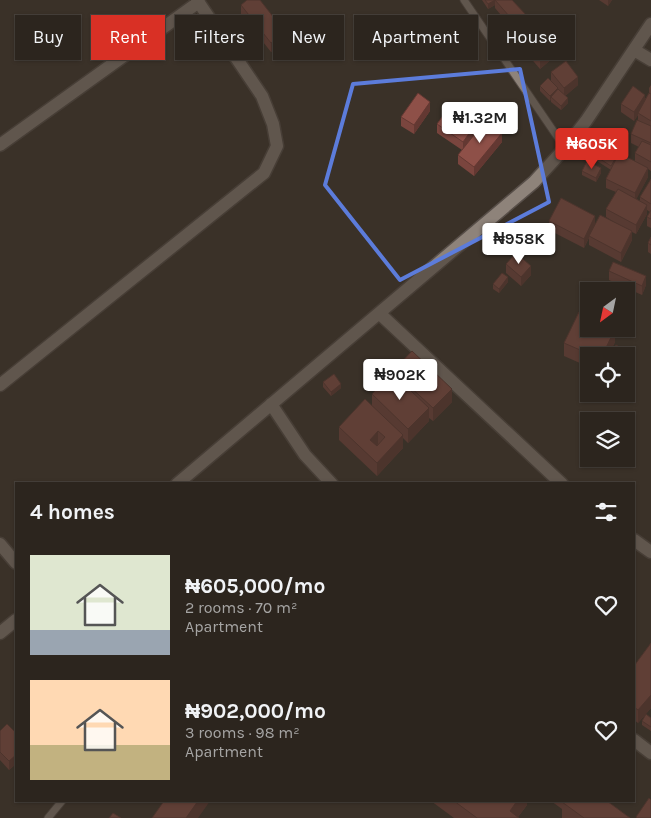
<!DOCTYPE html>
<meta charset="utf-8">
<style>
body{margin:0;font-family:Karla,sans-serif;background:#342d27;color:#f1f3f6;height:100vh;display:flex;flex-direction:column;font-size:19px;white-space:nowrap}
*{box-sizing:border-box;margin:0}
p{font-size:16px;color:#a6a5a4}
.icon{flex:none;width:28px;height:28px;fill:none;stroke:currentColor;stroke-width:2;stroke-linecap:round;stroke-linejoin:round}
.map{position:relative;flex:1;overflow:hidden}
.drawer{position:absolute;left:15px;top:482px;width:620px;height:320px;display:flex;flex-direction:column;background:#2c251e;border-radius:0px;box-shadow:0 1px 4px #0004,0 0 0 1px #48423c}
.drawer>*{flex:none}
.hud{position:absolute;left:15px;top:15px;width:621px;height:45px;display:flex;gap:10px}
.needle{width:32px;rotate:213deg}
.buttons{position:absolute;left:580px;top:282px;display:grid;gap:10px}
.buttons a{display:grid;place-items:center;width:55px;height:55px;border-radius:0px;background:#2c251e;box-shadow:0 1px 4px #0004,0 0 0 1px #48423c;font-size:25px}
.price{position:absolute;translate:-50% -42px;padding:0 11px;border-radius:5px;background:#fff;color:#222;font-size:16px;line-height:32px;filter:drop-shadow(0 1px 2px #0008)}
.price::after{content:'';position:absolute;left:50%;top:30px;width:15px;height:11px;margin-left:-8px;background:inherit;clip-path:polygon(0 0,100% 0,50% 100%)}
.price.on{background:#d93025;color:#fff}
ul{padding:0;list-style:none}
li{display:flex;align-items:center;gap:15px;height:125px;padding:0 15px}
li span{display:grid;place-items:center;flex:none;width:140px;height:100px;border-radius:0px;color:#555}
li>.icon{margin-inline-start:auto}
span .icon{width:60px;height:60px;fill:#fffc;stroke-width:1}
li b{font-size:21px}
h2{display:flex;justify-content:space-between;align-items:center;height:60px;padding:0 15px;font-size:21px}
.chip{padding:0 18px;border-radius:0px;background:#2c251e;box-shadow:0 1px 4px #0004,0 0 0 1px #48423c;font-size:18px;line-height:45px}
.chip.on{background:#d93025;color:#fff}
.map>svg:first-child{display:block}
</style>
<div class="map">
<svg width="651" height="818" viewBox="0 0 651 818">
<rect width="100%" height="100%" fill="#3a3128"/>
<g fill="none" stroke-linecap="round" stroke-linejoin="round">
<!-- service casing -->
<g stroke="#574e48" stroke-width="9">
<path id="service" d="M464,0L565,148
M48,818L62,801"/>
</g>
<!-- minor casing -->
<g stroke="#574e48" stroke-width="15">
<path id="minor" d="M634,50L651,60
M0,145L199,2
M379,313L562,484
M0,385L264,173L277,146L273,124L262,96L197,0
M271,404L305,455L332,484
M177,484L534,182L565,148L586,121L651,24
M634,540L651,552
M0,544L16,563
M0,633L16,620
M634,740L651,753"/>
</g>
<!-- service -->
<use href="#service" stroke="#8e837a" stroke-width="7"/>
<!-- minor -->
<use href="#minor" stroke="#8e837a" stroke-width="12"/>
</g>
<!-- wall -->
<path fill="#7a453e" d="M482,0H512L527,24L554,57L540,69L517,42V34L495,8V5L488,9Z
M599,0H612L608,6Z
M241,5L285,41L271,52L241,14Z
M551,72L578,85L565,96L568,103L561,110L551,102V99L550,101L540,91V86L551,81Z
M651,85V171L648,169V177L636,199L640,201V197L651,179V228L647,226V217L650,212L647,210V214L636,234L632,232V240L621,262L589,245V238L584,248L549,230V221L619,225L606,217V209L616,192L606,188V179L611,170L597,161V157L618,154L635,161V153L639,147L631,143V134L638,121V115L634,121L621,112V104L645,99L649,93V88Z
M430,111L414,134L401,126V117Z
M437,124L478,130L474,135L502,142L474,176L458,164V155L462,150L437,133Z
M582,171L601,173L596,182L582,175Z
M651,237V254L648,252V243Z
M506,264L531,275L521,286L506,273Z
M609,271L646,285L642,295L609,280Z
M508,282L499,293L493,289V284Z
M615,342L608,356H589V367L564,356V343Z
M393,371L452,402L433,421L429,418V421L408,443L403,438V448L377,476L339,440V427L372,406V394L393,374Z
M323,382L341,388L331,396L323,387Z
M651,643V708L638,723L634,720V666Z
M651,718V731L642,725V721Z
M0,731L16,733V764L9,770L0,760Z
M431,801H527V805L518,817L519,818H454Z
M551,801H607L630,818H562V809Z"/>
<!-- shaded-wall -->
<path fill="#633832" d="M495,0V5L488,9V4Z
M608,0H612L608,6Z
M527,16V25L517,34V25Z
M285,32V41L271,52V43Z
M554,48V57L540,69V60Z
M578,77V85L564,97V88Z
M558,88V92L551,97V99L550,101V96Z
M645,95V104L638,113V115L634,121V112Z
M568,98V103L561,110V106Z
M430,102V111L414,134V125Z
M478,121V130L463,151V142Z
M502,133V142L474,176V167Z
M601,168V173L596,182V178Z
M648,168V177L635,202V193Z
M647,205V214L636,234V225Z
M595,216V225L584,248V239Z
M632,231V240L621,262V253Z
M531,266V275L521,286V277Z
M646,276V285L642,295V286Z
M508,277V282L499,293V289Z
M615,329V342L608,356H602Z
M341,384V388L331,396V392Z
M452,389V402L433,421V408Z
M429,408V421L408,443V429Z
M378,431V444L370,453V440Z
M403,435V448L377,476V463Z
M651,695V708L638,723V710Z
M16,755V764L9,770V761Z
M198,801H210L198,818H186Z
M517,801H527V805L517,818L510,811Z"/>
<!-- building -->
<path fill="#8e5048" stroke="#633832" fill-rule="evenodd" d="M247,0H260L285,32L271,43L241,5Z
M485,0H495L488,4Z
M495,0H512L527,16L517,25Z
M531,21L554,48L540,60L517,33Z
M566,61L578,77L564,88L551,72Z
M548,78L558,88L550,96L540,86Z
M633,86L645,95L634,112L621,104Z
M558,89L568,98L561,106L551,97Z
M418,93L430,102L414,125L401,117Z
M649,93L651,94V121L638,113Z
M452,103L478,121L463,142L437,124Z
M486,120L502,133L474,167L458,155Z
M637,120L651,126V143L631,134Z
M642,141L651,145V162L635,153Z
M603,146L618,154L611,166L597,157Z
M619,153L648,168L635,193L606,179Z
M587,161L601,168L596,178L582,171Z
M651,179V204L640,197Z
M618,189L647,205L636,225L606,209Z
M561,198L595,216L584,239L549,221Z
M651,210V219L647,217Z
M600,215L632,231L621,253L589,236Z
M651,237V245L648,243Z
M516,253L531,266L521,277L506,264Z
M613,262L646,276L642,286L609,271Z
M502,273L508,277L499,289L493,284Z
M579,312L589,317V329H615L602,356H594L564,343Z
M616,345L626,351L623,356H613L611,355Z
M412,351L452,389L433,408L393,371Z
M392,373L429,408L408,429L372,394Z
M334,374L341,384L331,392L323,382Z
M365,399L403,435L377,463L339,427ZM378,431L385,437L377,446L370,440Z
M651,643V695L638,710L634,707V666Z
M646,714L651,718V727L642,721Z
M7,724L16,733V755L9,761L0,752V731Z
M649,798L651,800V818H637L636,817Z
M164,801H198L186,818H152Z
M454,801H517L510,811L519,818H477Z
M562,801H607L630,818H584L562,802Z
M113,813L121,818H109Z"/>
<!-- marked area -->
<path d="M0 0H651V818H0ZM520,69L549,202L400,280L325,185L353,84Z" fill="#3a3128" fill-opacity=".55" fill-rule="evenodd"/>
<path fill="none" stroke="#5c7cdb" stroke-width="4" stroke-linejoin="round" d="M520,69L549,202L400,280L325,185L353,84Z"/>
</svg>
<div class="buttons">
<a><svg class="needle" viewBox="-14 -14 28 28"><path d="M0-13l5 13h-10z" fill="#e53935"/><path d="M0 13l5-13h-10z" fill="#a6a5a4"/></svg></a>
<a><svg class="icon" aria-label="locate" viewBox="0 0 24 24"><circle cx="12" cy="12" r="6"/><path d="M12 2v4M12 18v4M2 12h4M18 12h4"/></svg></a>
<a><svg class="icon" aria-label="layers" viewBox="0 0 24 24"><path d="M12 4l9 5-9 5-9-5zM3 14l9 5 9-5"/></svg></a>
</div>
<b class="price" style="left:480px;top:144px">₦1.32M</b>
<b class="price on" style="left:592px;top:170px">₦605K</b>
<b class="price" style="left:519px;top:265px">₦958K</b>
<b class="price" style="left:400px;top:401px">₦902K</b>
<div class="hud">
<a class="chip">Buy</a>
<a class="chip on">Rent</a>
<a class="chip">Filters</a>
<a class="chip">New</a>
<a class="chip">Apartment</a>
<a class="chip">House</a>
</div>
<section class="drawer">
<h2>4 homes<svg class="icon" aria-label="filters" viewBox="0 0 24 24"><path d="M4 7h16M4 17h16"/><circle cx="9" cy="7" r="2"/><circle cx="15" cy="17" r="2"/></svg></h2>
<ul>
<li><span style="background:linear-gradient(#dfe7d0 75%,#9aa5b1 0)"><svg class="icon" aria-label="home" viewBox="0 0 24 24"><path d="M3 11l9-7 9 7M6 9v11h12V9"/></svg></span><div><b>₦605,000/mo</b><p>2 rooms · 70 m²</p><p>Apartment</p></div><svg class="icon" aria-label="heart" viewBox="0 0 24 24"><path d="M12 20l-8-8c-3-5 5-10 8-4 3-6 11-1 8 4z"/></svg></li>
<li><span style="background:linear-gradient(#ffd9b3 65%,#c2b280 0)"><svg class="icon" aria-label="home" viewBox="0 0 24 24"><path d="M3 11l9-7 9 7M6 9v11h12V9"/></svg></span><div><b>₦902,000/mo</b><p>3 rooms · 98 m²</p><p>Apartment</p></div><svg class="icon" aria-label="heart" viewBox="0 0 24 24"><path d="M12 20l-8-8c-3-5 5-10 8-4 3-6 11-1 8 4z"/></svg></li>
</ul>
</section>
</div>
